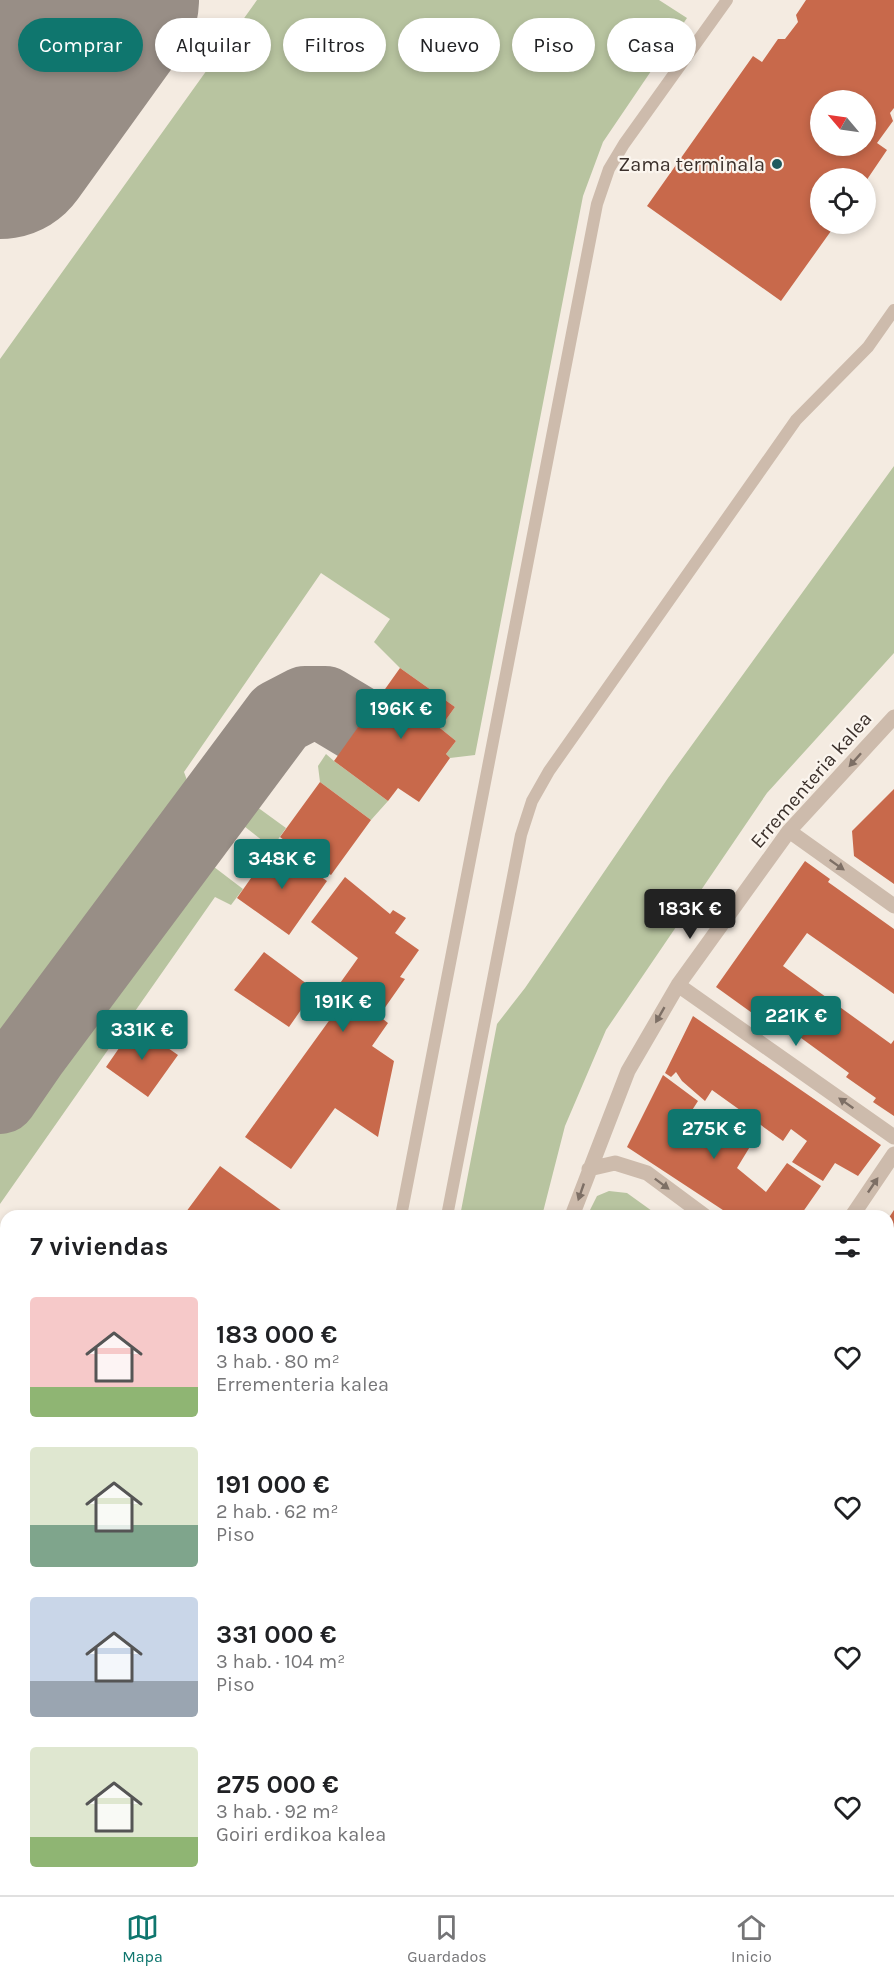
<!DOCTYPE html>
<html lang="es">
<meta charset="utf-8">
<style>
body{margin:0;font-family:Karla,sans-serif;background:#f6f6f6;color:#202124;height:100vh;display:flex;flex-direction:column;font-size:22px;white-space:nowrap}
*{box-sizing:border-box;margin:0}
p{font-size:20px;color:#757577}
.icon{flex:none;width:33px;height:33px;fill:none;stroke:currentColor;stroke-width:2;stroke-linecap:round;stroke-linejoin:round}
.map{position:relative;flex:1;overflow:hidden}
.panel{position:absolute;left:0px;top:1210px;width:894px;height:686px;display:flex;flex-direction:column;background:#fff;border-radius:18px 18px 0 0;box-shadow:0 3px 9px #0003}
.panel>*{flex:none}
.top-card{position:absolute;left:18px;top:18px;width:858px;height:54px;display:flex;gap:12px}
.needle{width:39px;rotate:299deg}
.fabs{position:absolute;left:810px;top:90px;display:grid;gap:12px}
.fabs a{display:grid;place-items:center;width:66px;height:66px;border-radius:50%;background:#fff;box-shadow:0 3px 9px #0003;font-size:30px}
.price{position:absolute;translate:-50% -51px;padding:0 14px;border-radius:6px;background:#0f766e;color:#fff;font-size:20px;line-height:39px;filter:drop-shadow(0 2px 3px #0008)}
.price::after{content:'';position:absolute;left:50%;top:36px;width:18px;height:14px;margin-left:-9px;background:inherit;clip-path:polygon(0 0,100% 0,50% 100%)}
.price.current{background:#222;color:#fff}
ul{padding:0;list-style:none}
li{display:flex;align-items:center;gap:18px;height:150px;padding:0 30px}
li span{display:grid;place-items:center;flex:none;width:168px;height:120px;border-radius:6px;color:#555}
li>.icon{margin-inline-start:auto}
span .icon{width:72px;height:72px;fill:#fffc;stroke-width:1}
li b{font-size:26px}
h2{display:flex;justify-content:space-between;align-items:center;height:72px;padding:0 30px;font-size:26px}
.chip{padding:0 21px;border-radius:27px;background:#fff;box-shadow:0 3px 9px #0003;font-size:21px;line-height:54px}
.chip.current{background:#0f766e;color:#fff}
.menu{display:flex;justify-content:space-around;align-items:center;height:84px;border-top:2px solid #e0e0e0;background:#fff;font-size:16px;color:#757577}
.menu a{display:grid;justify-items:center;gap:3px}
.menu .current{color:#0f766e}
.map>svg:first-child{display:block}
</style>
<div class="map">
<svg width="894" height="1895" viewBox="0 0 894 1895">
<rect width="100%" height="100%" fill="#f4ebe1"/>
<!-- green -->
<path fill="#b8c4a0" d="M257,0H659L687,18L603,142L583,196L475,755L450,758L446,754L456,741L440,728L455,707L400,668L374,642L390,619L321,573L184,772L195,802L0,1073V359Z
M894,466V653L767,793L606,1030L565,1126L542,1216H460L497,1024L525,988L668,778Z
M326,754L334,761L388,801L371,820L320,782L318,766Z
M242,796L286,828L272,848L235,819L231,811Z
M197,854L243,889L231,905L215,897L0,1204V1126L43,1061Z
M609,1191L627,1193L659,1216H587L597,1196Z
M0,1285L6,1289V1354L0,1350Z
M519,1890H629L631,1895H520Z"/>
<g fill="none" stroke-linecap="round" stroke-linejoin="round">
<!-- taxiway -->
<path stroke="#988e86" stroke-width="76" d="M0,1096L31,1051L280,717L305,704H325L360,725"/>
<!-- runway -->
<path stroke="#988e86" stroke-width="192" d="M0,143L103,0"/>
</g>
<!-- building -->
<path fill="#c8694b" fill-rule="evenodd" d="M806,0H894V108L890,113L893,121L877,143L887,150L866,181V178H820V224H836L781,301L647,206L753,56L762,62L778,39H785L798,22L796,15ZM820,100H866V146H820Z
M400,668L455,707L440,728L456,741L446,754L450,758L419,802L398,788L388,801L334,761Z
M320,782L371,820L331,875L280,837Z
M894,789V884L854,856L852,831Z
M275,844L327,881L289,935L237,898Z
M805,861L830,879L828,882L894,929V994L807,933L783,966L891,1044L894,1040V1116L873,1102L876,1098L846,1077L849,1073L771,1016L766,1023L716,987Z
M345,877L390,914L393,910L406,918L395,933L419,950L400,977L405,979L379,1016L388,1023L372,1046L394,1061L378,1137L335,1108L291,1169L245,1137L331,1018L337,1008L328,1000L358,958L311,922Z
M264,952L315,990L289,1027L234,990Z
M693,1016L881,1145L858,1176L835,1163L823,1181L792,1162L807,1141L791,1129L783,1141L712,1090L705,1101L682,1081L676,1072L671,1077L665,1073Z
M135,1025L178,1055L148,1097L106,1067Z
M663,1075L698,1101L678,1132L700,1146L721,1116L754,1140L737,1168L766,1192L787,1163L821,1186L800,1216H732L627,1147Z
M220,1166L289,1216H183Z
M894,1210V1284L889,1290L894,1294V1341L888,1337V1219Z
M888,1837L894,1840V1895H830L829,1890H888Z
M188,1890H217L221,1892L222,1890H365L361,1895H184Z"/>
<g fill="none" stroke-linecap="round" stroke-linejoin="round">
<!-- service -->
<path stroke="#cdbbac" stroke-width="12" d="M401,1216L597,204L609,169L624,144L727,0
M447,1216L521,835L532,801L549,771L796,420L868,347L894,310
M0,1377L6,1381
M470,1890L471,1895
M58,1895L61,1890"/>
<!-- minor -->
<path stroke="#cdbbac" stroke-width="15" d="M789,831L894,906
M678,985L894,1137
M589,1169L615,1163L647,1173L705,1216
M572,1216L628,1071L678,985L789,831L894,717
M852,1216L894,1154
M888,1357L894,1361
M888,1420L894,1416
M651,1890L653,1895
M699,1890L706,1895"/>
<!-- tertiary -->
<path stroke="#cdbbac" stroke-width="15" d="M888,1565L894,1551
M714,1895L721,1893L741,1895
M779,1895L780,1890"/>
</g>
<!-- one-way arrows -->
<defs><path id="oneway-solid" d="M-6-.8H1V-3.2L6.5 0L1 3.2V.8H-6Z" transform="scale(1.5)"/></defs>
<g fill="#7d6f65">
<use href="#oneway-solid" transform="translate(855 760) rotate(132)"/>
<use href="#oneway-solid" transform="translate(837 865) rotate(35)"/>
<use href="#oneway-solid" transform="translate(660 1015) rotate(120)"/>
<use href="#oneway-solid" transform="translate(846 1103) rotate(-145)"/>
<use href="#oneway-solid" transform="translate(662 1184) rotate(37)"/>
<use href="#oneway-solid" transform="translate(873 1185) rotate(-56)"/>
<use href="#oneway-solid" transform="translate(581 1192) rotate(109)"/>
</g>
<!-- markers -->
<circle fill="#1f5a5e" stroke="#fbf5ee" stroke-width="2" cx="777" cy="164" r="6"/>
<g text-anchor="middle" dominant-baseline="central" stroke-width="4.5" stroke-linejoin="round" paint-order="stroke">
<!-- poi labels -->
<g font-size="20" fill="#3b302b" stroke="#fbf5ee" text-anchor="end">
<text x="765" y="164">Zama terminala</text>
</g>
<!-- street labels -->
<g font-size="20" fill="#3b302b" stroke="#fbf5ee">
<text transform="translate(811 780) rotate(-49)">Errementeria kalea</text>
</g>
</g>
</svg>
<div class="fabs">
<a><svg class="needle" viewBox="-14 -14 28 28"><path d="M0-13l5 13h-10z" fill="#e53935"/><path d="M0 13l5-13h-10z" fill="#757577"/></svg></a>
<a><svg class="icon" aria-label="locate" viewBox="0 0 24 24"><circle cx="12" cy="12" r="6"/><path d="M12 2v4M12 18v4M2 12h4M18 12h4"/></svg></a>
</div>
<b class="price" style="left:401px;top:740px">196K €</b>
<b class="price" style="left:282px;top:890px">348K €</b>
<b class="price current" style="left:690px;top:940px">183K €</b>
<b class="price" style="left:343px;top:1033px">191K €</b>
<b class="price" style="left:796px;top:1047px">221K €</b>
<b class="price" style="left:142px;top:1061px">331K €</b>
<b class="price" style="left:714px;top:1160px">275K €</b>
<div class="top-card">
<a class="chip current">Comprar</a>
<a class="chip">Alquilar</a>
<a class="chip">Filtros</a>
<a class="chip">Nuevo</a>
<a class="chip">Piso</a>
<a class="chip">Casa</a>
</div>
<section class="panel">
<h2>7 viviendas<svg class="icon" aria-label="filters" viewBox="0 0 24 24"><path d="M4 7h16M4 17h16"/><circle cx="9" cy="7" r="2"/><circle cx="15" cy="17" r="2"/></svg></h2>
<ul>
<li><span style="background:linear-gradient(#f6c9c9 75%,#8fb573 0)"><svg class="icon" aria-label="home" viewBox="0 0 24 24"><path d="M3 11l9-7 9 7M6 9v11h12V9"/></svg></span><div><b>183 000 €</b><p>3 hab. · 80 m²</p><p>Errementeria kalea</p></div><svg class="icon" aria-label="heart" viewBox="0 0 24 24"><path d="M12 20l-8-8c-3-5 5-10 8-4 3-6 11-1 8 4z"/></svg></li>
<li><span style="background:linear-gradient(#dfe7d0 65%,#7fa58c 0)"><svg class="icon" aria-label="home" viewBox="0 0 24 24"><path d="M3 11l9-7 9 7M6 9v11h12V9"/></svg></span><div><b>191 000 €</b><p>2 hab. · 62 m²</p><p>Piso</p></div><svg class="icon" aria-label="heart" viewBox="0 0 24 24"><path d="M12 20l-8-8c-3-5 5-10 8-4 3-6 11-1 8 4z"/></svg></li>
<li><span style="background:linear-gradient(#c9d6e8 70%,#9aa5b1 0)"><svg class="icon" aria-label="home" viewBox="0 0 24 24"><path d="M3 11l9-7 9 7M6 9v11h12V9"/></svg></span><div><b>331 000 €</b><p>3 hab. · 104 m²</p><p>Piso</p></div><svg class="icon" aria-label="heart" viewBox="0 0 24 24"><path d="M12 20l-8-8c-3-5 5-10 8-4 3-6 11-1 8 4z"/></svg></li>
<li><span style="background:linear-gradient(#dfe7d0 75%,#8fb573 0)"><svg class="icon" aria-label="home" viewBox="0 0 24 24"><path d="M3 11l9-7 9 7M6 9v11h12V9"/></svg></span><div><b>275 000 €</b><p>3 hab. · 92 m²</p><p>Goiri erdikoa kalea</p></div><svg class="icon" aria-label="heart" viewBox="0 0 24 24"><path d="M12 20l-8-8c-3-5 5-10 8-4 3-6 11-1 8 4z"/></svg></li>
</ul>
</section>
</div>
<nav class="menu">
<a class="current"><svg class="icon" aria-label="map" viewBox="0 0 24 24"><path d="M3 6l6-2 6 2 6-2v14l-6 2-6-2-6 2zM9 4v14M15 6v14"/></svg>Mapa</a>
<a><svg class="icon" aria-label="saved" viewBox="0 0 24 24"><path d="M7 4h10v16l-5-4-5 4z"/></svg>Guardados</a>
<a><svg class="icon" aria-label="home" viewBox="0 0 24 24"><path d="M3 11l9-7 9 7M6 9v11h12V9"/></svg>Inicio</a>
</nav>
